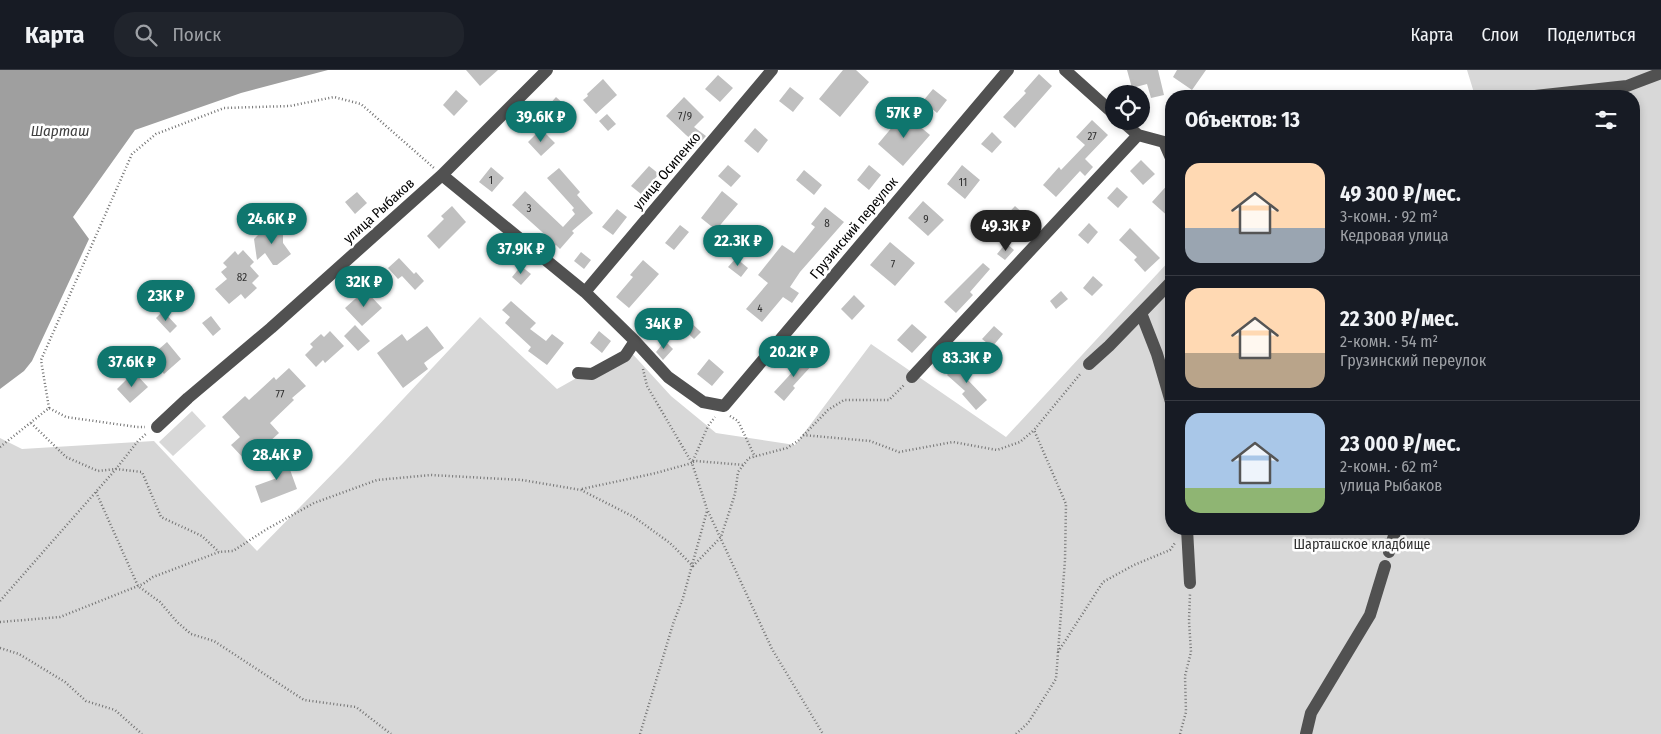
<!DOCTYPE html>
<html lang="ru">
<meta charset="utf-8">
<style>
body{margin:0;font-family:"Fira Sans Condensed",sans-serif;background:#20242c;color:#f1f3f6;height:100vh;display:flex;flex-direction:column;font-size:19px;white-space:nowrap}
*{box-sizing:border-box;margin:0}
p{font-size:16px;color:#9ea1a6}
.icon{flex:none;width:28px;height:28px;fill:none;stroke:currentColor;stroke-width:2;stroke-linecap:round;stroke-linejoin:round}
.map{position:relative;flex:1;overflow:hidden}
.sheet{position:absolute;left:1165px;top:20px;width:475px;height:445px;display:flex;flex-direction:column;background:#171b24;border-radius:20px;box-shadow:0 2px 8px #0003}
.sheet>*{flex:none}
.buttons{position:absolute;left:1105px;top:15px;display:grid;gap:10px}
.buttons a{display:grid;place-items:center;width:45px;height:45px;border-radius:50%;background:#171b24;box-shadow:0 2px 8px #0003;font-size:25px}
.price{position:absolute;translate:-50% -42px;padding:0 11px;border-radius:18px;background:#0f766e;color:#fff;font-size:16px;line-height:32px;filter:drop-shadow(0 1px 2px #0008)}
.price::after{content:'';position:absolute;left:50%;top:30px;width:15px;height:11px;margin-left:-8px;background:inherit;clip-path:polygon(0 0,100% 0,50% 100%)}
.price.current{background:#222;color:#fff}
ul{padding:0;list-style:none}
li{display:flex;align-items:center;gap:15px;height:125px;padding:0 20px}
li+li{border-top:1px solid #363941}
li span{display:grid;place-items:center;flex:none;width:140px;height:100px;border-radius:15px;color:#555}
li>.icon{margin-inline-start:auto}
span .icon{width:60px;height:60px;fill:#fffc;stroke-width:1}
li b{font-size:21px}
h2{display:flex;justify-content:space-between;align-items:center;height:60px;padding:0 20px;font-size:21px}
header{display:flex;align-items:center;gap:30px;box-sizing:border-box;height:70px;padding:0 25px;background:#171b24;border-bottom:1px solid #363941}
header strong{font-size:24px}
nav{display:flex;gap:28px;margin-inline-start:auto;font-size:18px}
.search{width:350px;height:45px;background:#20242c;display:flex;align-items:center;gap:12px;box-sizing:border-box;padding:0 18px;border-radius:20px;color:#9ea1a6;font-size:19px}
.map>svg:first-child{display:block}
</style>
<header>
<strong>Карта</strong>
<div class="search"><svg class="icon" aria-label="search" viewBox="0 0 24 24"><circle cx="10" cy="10" r="6"/><path d="M15 15l6 6"/></svg>Поиск</div>
<nav><a>Карта</a><a>Слои</a><a>Поделиться</a></nav>
</header>
<div class="map">
<svg width="1661" height="664" viewBox="0 0 1661 664">
<rect width="100%" height="100%" fill="#fff"/>
<!-- green -->
<path fill="#d8d8d8" d="M1467,0H1661V664H0V368L22,379L154,371L257,481L344,392L480,247L557,319L628,279L671,326L716,363L795,375L871,274L1006,367L1171,189V459H1634V26H1475Z
M192,341L206,356L173,386L159,372Z"/>
<!-- water -->
<path fill="#9f9f9f" d="M0,0H328L241,23L135,60L73,147L89,169L32,291L24,301L0,319Z"/>
<!-- building -->
<path fill="#c0c0c0" d="M466,0H498L480,16Z
M843,0H856L869,12L840,47L819,29Z
M1127,0H1158L1164,25L1151,28L1147,14L1132,18Z
M1177,0H1206L1192,20L1173,7Z
M1039,4L1052,16L1015,58L1003,47L1026,23L1024,21Z
M718,5L733,18L720,32L705,19Z
M603,9L617,25L596,44L583,30L588,26L587,24Z
M790,17L804,28L793,42L779,31Z
M933,19L947,30L937,43L923,31Z
M456,20L468,31L454,46L443,35Z
M556,27L567,37L559,45L549,35Z
M684,27L704,47L694,57L706,66L698,75L686,65L666,46Z
M904,43L930,65L903,96L878,74Z
M607,44L616,54L608,61L599,51Z
M1092,50L1108,65L1085,89L1093,97L1085,106L1080,101L1056,127L1043,115L1059,97L1061,100L1085,75L1076,67Z
M755,58L768,70L758,83L744,71Z
M541,59L555,73L541,86L528,72Z
M992,62L1002,72L992,83L981,74Z
M1141,90L1155,104L1143,115L1130,101Z
M728,95L741,106L731,117L718,106Z
M869,95L881,105L869,120L857,110Z
M962,95L980,110L965,129L947,114Z
M649,96L659,104L641,124L631,116Z
M491,97L504,108L492,122L479,112Z
M559,98L580,122L577,125L593,143L572,161L574,163L560,179L556,175L555,176L551,170L512,135L525,121L563,157L575,144L572,140L574,138L547,108Z
M804,100L822,115L814,125L796,110Z
M1171,111V149L1152,132Z
M1117,117L1128,127L1118,138L1107,128Z
M722,121L738,134L716,160L701,148Z
M357,122L367,133L355,144L345,132Z
M923,131L944,150L928,166L908,148Z
M452,136L466,152L439,179L427,166L444,149L441,146Z
M1015,136L1031,150L1016,166L1001,151Z
M825,137L844,152L800,202L790,217L799,223L792,233L783,227L762,252L746,239L768,213L758,205L782,175L794,183L815,157L811,154Z
M617,139L627,147L613,165L602,157Z
M1089,153L1098,162L1088,174L1078,165Z
M283,155V173L291,184L277,195H273L265,183L257,190L254,169L267,156Z
M680,155L689,162L674,180L665,173Z
M1130,158L1160,188L1145,202L1134,190L1137,187L1119,170Z
M890,172L915,193L895,216L870,195Z
M1006,173L1014,180L1005,190L997,184Z
M243,180L254,192L250,196L259,206L252,213L257,218L245,229L241,224L229,234L215,219L227,209L221,202L227,197L223,193L235,181L238,185Z
M581,182L591,190L584,199L574,191Z
M399,188L414,204L416,202L424,211L415,220L402,206L398,209L388,198Z
M736,188L748,198L741,207L728,197Z
M643,190L659,204L629,238L616,227L633,207L630,205Z
M983,193L990,199L970,222L973,225L956,243L944,232Z
M521,196L531,204L521,215L512,207Z
M1093,206L1103,215L1092,226L1083,218Z
M365,220L382,238L362,256L345,238Z
M1061,221L1068,229L1056,239L1050,231Z
M854,225L865,236L852,250L841,239Z
M511,231L536,253L530,259L546,271L552,264L564,273L547,295L528,281L531,277L505,253L510,247L502,240Z
M163,241L177,256L170,263L156,248Z
M211,246L221,259L213,266L202,253Z
M685,247L701,262L694,269L678,254Z
M912,254L927,267L912,283L897,270Z
M355,255L370,271L358,281L344,266Z
M427,256L444,278L424,293L428,299L403,318L377,283L402,264L407,271Z
M994,256L1003,264L992,277L982,269Z
M330,261L344,276L325,293L323,290L316,297L305,285L313,277L310,274L321,264L324,267Z
M599,261L611,271L602,283L590,273Z
M665,271L673,279L663,290L656,282Z
M167,272L181,289L164,304L150,287Z
M805,285L814,293L793,316L795,318L784,331L774,322L797,297L796,295Z
M709,289L724,302L712,316L697,304Z
M961,289L973,300L966,308L987,330L976,340L962,324L965,321L947,305Z
M289,298L306,316L292,328L294,330L270,353L279,363L247,392L231,375L240,367L222,347L245,326L249,330L274,307L276,310Z
M134,302L148,317L130,333L117,319Z
M284,383L297,419L261,433L255,416L277,408L269,389Z"/>
<g fill="none" stroke-linecap="round" stroke-linejoin="round">
<!-- path -->
<path stroke="#737373" stroke-width="2.5" stroke-dasharray="1 2.5" stroke-linecap="butt" d="M643,299L647,316L692,393L707,439L772,579L823,664
M49,338L41,290L132,84L156,64L224,38L290,36L334,27L361,34L434,98
M730,346L738,351L755,387
M31,353L66,387L98,401L116,399L142,402L161,447L202,466L219,482
M803,365L870,371L899,382L953,372L997,380L1020,372L1034,360
M0,377L49,338L66,347L137,357H145
M693,392L696,391L744,395
M582,419L656,403L692,393L708,356L715,347
M96,422L138,516L160,532L177,552L191,564L214,571L304,630L356,637L391,664
M0,531L116,399L138,371L147,363
M0,552L60,547L143,514L153,507L219,482L233,481L267,459L314,433L377,410L431,405L522,410L581,420L634,447L670,473L693,496L721,467L735,424L738,402L749,388L787,378L798,371L828,340L844,330H889L904,315
M0,578L19,584L65,612L86,631L115,640L142,664
M1058,582L1103,512L1134,495L1170,480L1175,473
M640,664L673,554L683,528L707,441
M1016,664L1028,653L1056,609L1065,490L1066,434L1034,360L1081,303
M1180,664L1186,642L1185,606L1191,582L1189,551L1190,524"/>
<!-- minor -->
<path stroke="#515151" stroke-width="12" d="M1065,0L1114,44
M1535,26L1627,16L1661,3
M1122,51L1138,65L1164,72H1171
M1164,72L1171,88
M442,105L585,222L635,271L668,307L703,332L724,336L1008,0
M585,222L772,0
M1141,243L1157,284L1171,332
M1089,294L1109,276L1171,212
M578,303L592,304L625,286L635,271
M912,307L1138,65
M157,357L188,328L271,258L442,105L547,0
M1187,459L1190,513
M1389,482L1396,459
M1306,664L1311,643L1370,545L1385,496"/>
</g>
<g text-anchor="middle" dominant-baseline="central" stroke-width="5" stroke-linejoin="round" paint-order="stroke">
<!-- number labels -->
<g font-size="11" fill="#303030">
<text x="685" y="46">7/9</text>
<text x="1092" y="66">27</text>
<text x="491" y="110">1</text>
<text x="963" y="112">11</text>
<text x="529" y="138">3</text>
<text x="926" y="149">9</text>
<text x="827" y="153">8</text>
<text x="893" y="194">7</text>
<text x="242" y="207">82</text>
<text x="760" y="238">4</text>
<text x="280" y="324">77</text>
</g>
<!-- street labels -->
<g font-size="14" fill="#000" stroke="#fff">
<text transform="translate(667 101) rotate(-50)">улица Осипенко</text>
<text transform="translate(379 141) rotate(-42)">улица Рыбаков</text>
<text transform="translate(854 158) rotate(-50)">Грузинский переулок</text>
</g>
<!-- park labels -->
<g font-size="14" fill="#2f2f2f" stroke="#fff">
<text x="1362" y="474">Шарташское кладбище</text>
</g>
<!-- water labels -->
<g font-size="15" font-style="italic" fill="#404040" stroke="#fff">
<text x="60" y="61">Шарташ</text>
</g>
</g>
</svg>
<div class="buttons">
<a><svg class="icon" aria-label="locate" viewBox="0 0 24 24"><circle cx="12" cy="12" r="6"/><path d="M12 2v4M12 18v4M2 12h4M18 12h4"/></svg></a>
</div>
<b class="price" style="left:904px;top:69px">57K ₽</b>
<b class="price" style="left:541px;top:73px">39.6K ₽</b>
<b class="price" style="left:272px;top:175px">24.6K ₽</b>
<b class="price current" style="left:1006px;top:182px">49.3K ₽</b>
<b class="price" style="left:738px;top:197px">22.3K ₽</b>
<b class="price" style="left:521px;top:205px">37.9K ₽</b>
<b class="price" style="left:364px;top:238px">32K ₽</b>
<b class="price" style="left:166px;top:252px">23K ₽</b>
<b class="price" style="left:664px;top:280px">34K ₽</b>
<b class="price" style="left:794px;top:308px">20.2K ₽</b>
<b class="price" style="left:967px;top:314px">83.3K ₽</b>
<b class="price" style="left:132px;top:318px">37.6K ₽</b>
<b class="price" style="left:277px;top:411px">28.4K ₽</b>
<section class="sheet">
<h2>Объектов: 13<svg class="icon" aria-label="filters" viewBox="0 0 24 24"><path d="M4 7h16M4 17h16"/><circle cx="9" cy="7" r="2"/><circle cx="15" cy="17" r="2"/></svg></h2>
<ul>
<li><span style="background:linear-gradient(#ffd9b3 65%,#9aa5b1 0)"><svg class="icon" aria-label="home" viewBox="0 0 24 24"><path d="M3 11l9-7 9 7M6 9v11h12V9"/></svg></span><div><b>49 300 ₽/мес.</b><p>3-комн. · 92 m²</p><p>Кедровая улица</p></div></li>
<li><span style="background:linear-gradient(#ffd9b3 65%,#b9a48a 0)"><svg class="icon" aria-label="home" viewBox="0 0 24 24"><path d="M3 11l9-7 9 7M6 9v11h12V9"/></svg></span><div><b>22 300 ₽/мес.</b><p>2-комн. · 54 m²</p><p>Грузинский переулок</p></div></li>
<li><span style="background:linear-gradient(#a9c7e8 75%,#8fb573 0)"><svg class="icon" aria-label="home" viewBox="0 0 24 24"><path d="M3 11l9-7 9 7M6 9v11h12V9"/></svg></span><div><b>23 000 ₽/мес.</b><p>2-комн. · 62 m²</p><p>улица Рыбаков</p></div></li>
</ul>
</section>
</div>
